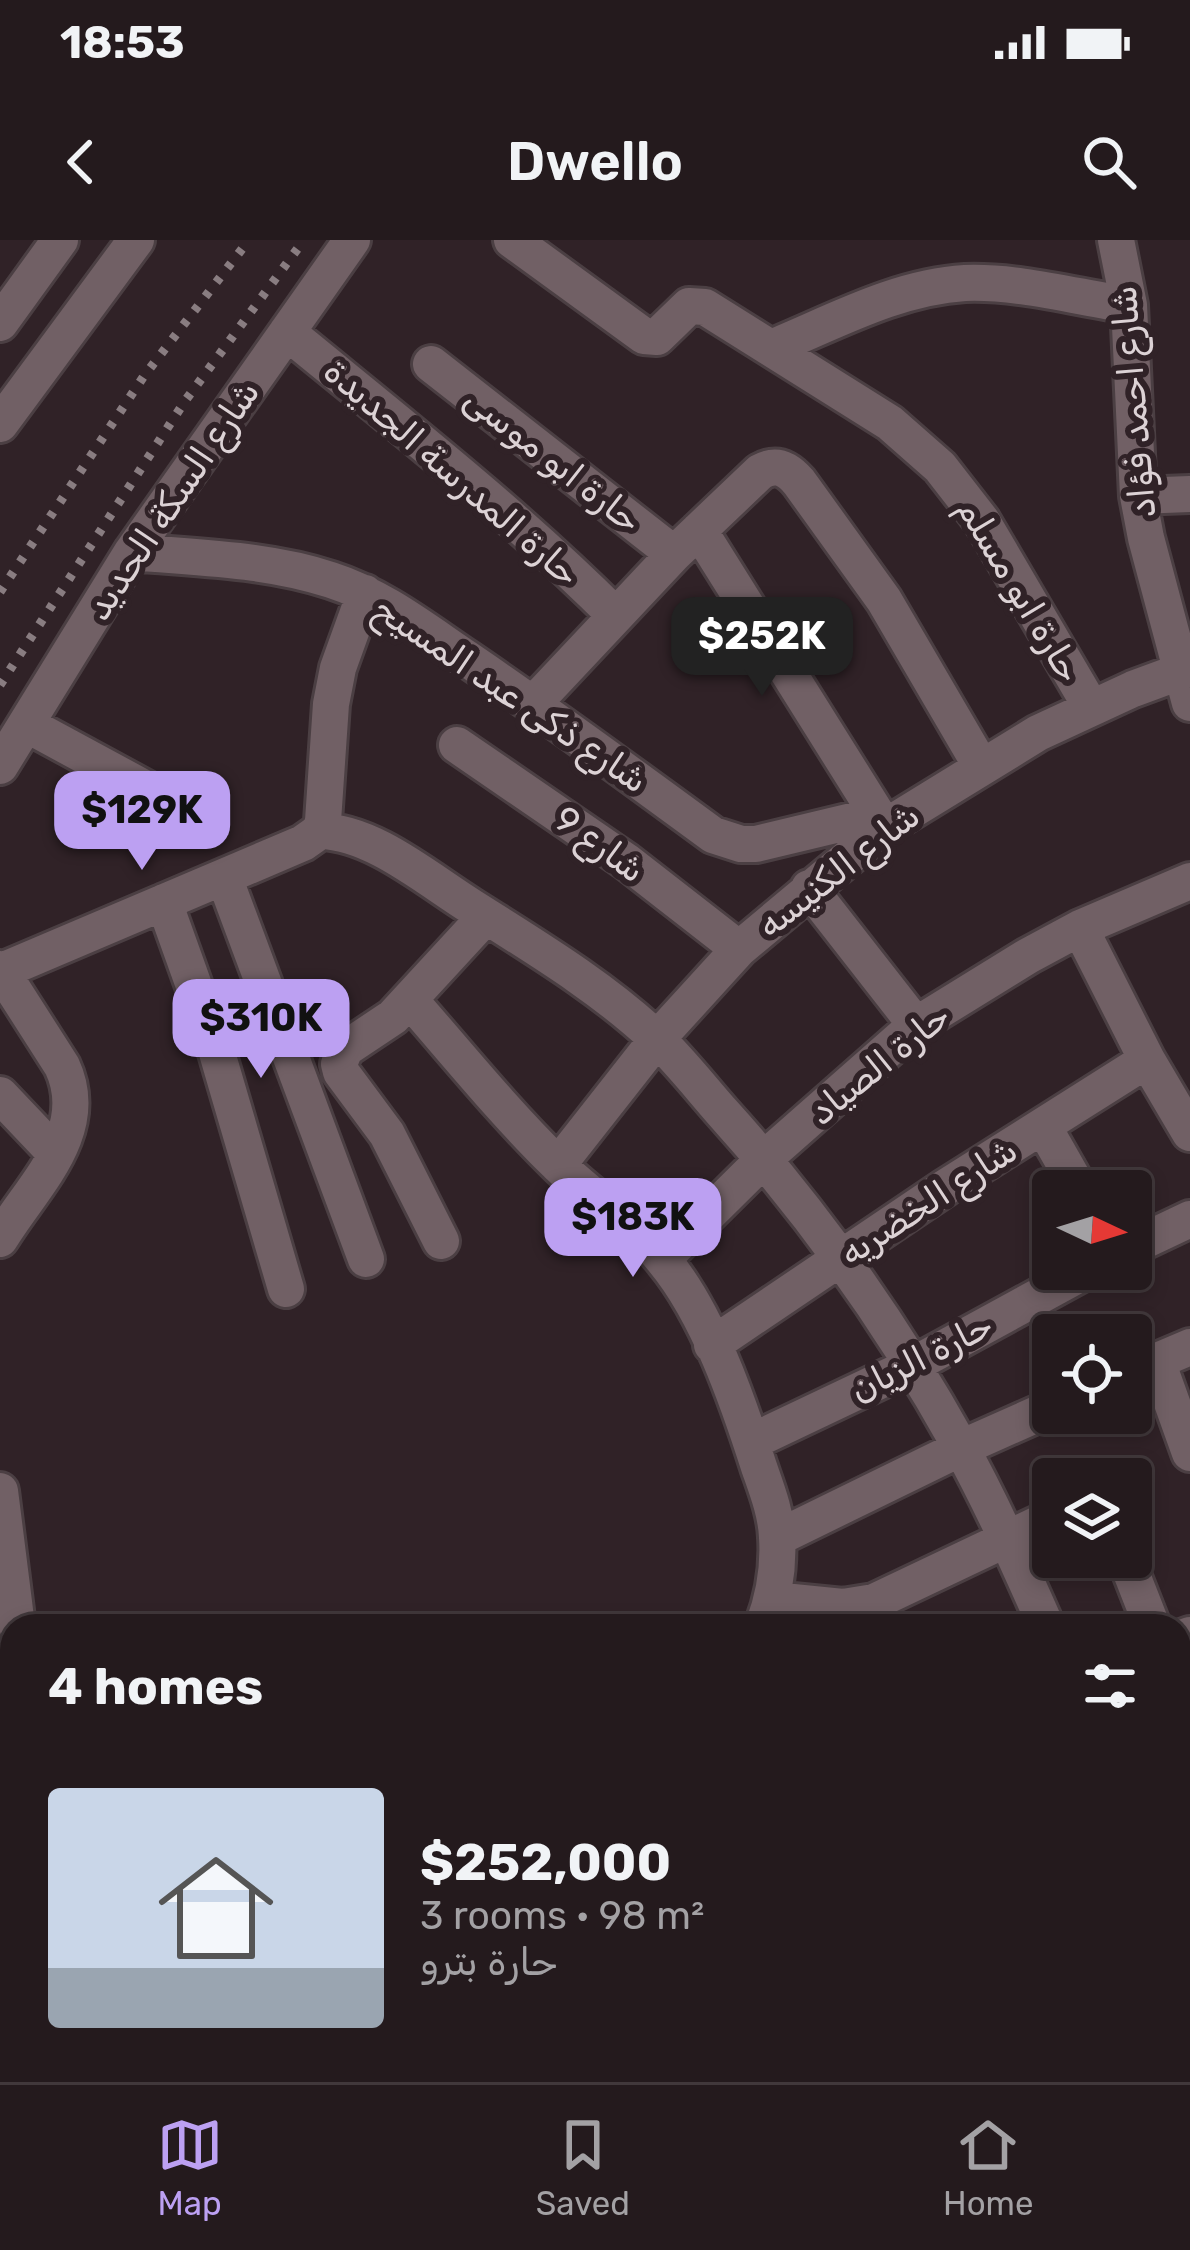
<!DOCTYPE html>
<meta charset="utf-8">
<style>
body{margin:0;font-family:Rubik,"Noto Naskh Arabic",sans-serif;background:#2c2326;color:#f1f3f6;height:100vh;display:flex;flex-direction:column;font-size:45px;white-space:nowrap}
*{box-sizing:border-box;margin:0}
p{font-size:39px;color:#a3a1a4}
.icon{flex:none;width:66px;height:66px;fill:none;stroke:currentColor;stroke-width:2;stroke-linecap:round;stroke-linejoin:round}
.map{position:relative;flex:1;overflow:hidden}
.drawer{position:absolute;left:0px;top:1374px;width:1191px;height:468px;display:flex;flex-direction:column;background:#241a1d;border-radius:36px 36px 0 0;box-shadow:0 6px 18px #0003,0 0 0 3px #41383b}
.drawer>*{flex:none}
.needle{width:78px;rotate:94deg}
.fabs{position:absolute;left:1032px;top:930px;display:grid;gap:24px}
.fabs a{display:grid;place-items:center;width:120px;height:120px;border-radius:12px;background:#241a1d;box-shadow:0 6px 18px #0003,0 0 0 3px #41383b;font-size:60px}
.price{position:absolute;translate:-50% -102px;padding:0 27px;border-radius:24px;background:#bca0f2;color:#111;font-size:39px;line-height:78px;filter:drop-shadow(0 3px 6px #0008)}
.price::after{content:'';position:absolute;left:50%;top:72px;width:36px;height:27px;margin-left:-18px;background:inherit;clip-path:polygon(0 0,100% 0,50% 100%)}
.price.current{background:#222;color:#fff}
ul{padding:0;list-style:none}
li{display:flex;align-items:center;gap:36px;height:300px;padding:0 48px}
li+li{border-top:3px solid #41383b}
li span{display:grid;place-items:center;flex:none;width:336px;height:240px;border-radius:12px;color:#555}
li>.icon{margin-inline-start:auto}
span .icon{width:144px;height:144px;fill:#fffc;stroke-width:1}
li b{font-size:51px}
h2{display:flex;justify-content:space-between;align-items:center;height:144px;padding:0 48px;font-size:51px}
.status{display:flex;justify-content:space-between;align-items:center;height:84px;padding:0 60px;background:#241a1d;direction:ltr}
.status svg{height:33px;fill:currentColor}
header{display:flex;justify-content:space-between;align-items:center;height:156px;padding:0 48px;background:#241a1d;font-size:54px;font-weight:600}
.menu{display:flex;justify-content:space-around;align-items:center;height:168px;border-top:3px solid #41383b;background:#241a1d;font-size:33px;color:#a3a1a4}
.menu a{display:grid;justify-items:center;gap:6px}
.menu .current{color:#bca0f2}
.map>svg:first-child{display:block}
</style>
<div class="status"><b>18:53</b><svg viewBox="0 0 49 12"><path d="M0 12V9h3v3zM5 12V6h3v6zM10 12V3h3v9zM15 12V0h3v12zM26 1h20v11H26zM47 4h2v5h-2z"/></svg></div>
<header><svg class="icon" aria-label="back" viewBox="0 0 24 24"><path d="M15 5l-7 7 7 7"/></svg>Dwello<svg class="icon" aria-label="search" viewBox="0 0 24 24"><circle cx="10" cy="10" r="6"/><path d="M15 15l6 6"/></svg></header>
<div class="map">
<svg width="1190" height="1842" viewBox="0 0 1190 1842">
<rect width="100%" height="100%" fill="#302227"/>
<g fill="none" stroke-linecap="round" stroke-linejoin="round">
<!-- minor casing -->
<g stroke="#4b3f43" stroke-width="42">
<path id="minor" d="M512,0L644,96L657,97L689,66L705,67L890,183L940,227L982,281L1091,467
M1116,0L1129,65L1138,256L1146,298L1190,463
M0,83L60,0
M287,92C399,184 513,273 615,375
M773,107C834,82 897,47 965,43C1019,41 1076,57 1129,65
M431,124L674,314
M0,184L136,0
M1138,256L1190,254
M699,290L885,587
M132,312C198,318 268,319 331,340C381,356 423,389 466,418C550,475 631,535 713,595L741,604H756L877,575
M533,464L674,314L760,232C776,223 787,228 799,242L884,360L981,526
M26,484L194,575
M457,505L626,621L739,709
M0,526L132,312L352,0
M320,591C373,592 427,639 472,667C535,707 602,747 657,799C680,821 701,848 723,873C814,974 894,1087 960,1206C992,1264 1019,1325 1046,1386
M320,591L323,581L331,464L338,428L365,353
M224,637L366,1019
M809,648L916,785
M164,662L213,799L286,1049
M1080,688L1147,820L1190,893
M0,729L62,826C93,892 32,946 0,999
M2,731L303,603L320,591
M410,760C458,815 504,872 556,923C590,957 634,983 664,1021C708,1074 738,1161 759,1227C767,1250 776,1273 777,1297C779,1328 774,1357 763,1386
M0,855L56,914
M1043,886L1080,951
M558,925L657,799L739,709L885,587L1038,493L1133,449L1190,428
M441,1001L387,894L341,832L339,824L345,809L393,777L486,676
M1131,1007L1190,979
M663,1019L764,919L916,785L1028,716L1080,688L1190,641
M712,1105L946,947L1147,820
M1157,1121L1190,1213
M1131,1132L1190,1107
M751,1202L913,1125L1089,1029
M0,1251L17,1386
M777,1298L961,1208L1053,1167
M1125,1317L1152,1386
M773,1360L843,1367L874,1362L1053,1277
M1179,1399L1190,1395
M1179,1552L1190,1550
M1179,1629L1190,1627
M1179,1717L1187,1799
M39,1842L40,1830
M937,1842L992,1830"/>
</g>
<!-- minor -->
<use href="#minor" stroke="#716065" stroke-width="36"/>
<!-- rail -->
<path stroke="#897d81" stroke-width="9" stroke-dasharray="6 12" stroke-linecap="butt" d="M0,352L144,136L249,0
M0,445L185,161L304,0"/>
</g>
<g text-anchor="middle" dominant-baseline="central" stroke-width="12" stroke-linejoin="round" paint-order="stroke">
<!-- street labels -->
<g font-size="36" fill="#dcd2d5" stroke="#302227">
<text transform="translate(1133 162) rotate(-95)">شارع احمد فؤاد</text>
<text transform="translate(553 219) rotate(38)">حارة ابو موسى</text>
<text transform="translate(452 232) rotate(41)">حارة المدرسة الجديدة</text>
<text transform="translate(172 260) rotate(-56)">شارع السكة الحديد</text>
<text transform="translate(1020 350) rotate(59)">حارة ابو مسلم</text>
<text transform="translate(511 454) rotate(34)">شارع ذكى عبد المسيح</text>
<text transform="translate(600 604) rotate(36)">شارع 9</text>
<text transform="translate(838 630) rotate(-38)">شارع الكنيسه</text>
<text transform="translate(879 824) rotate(-39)">حارة الصياد</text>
<text transform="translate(928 961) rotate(-33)">شارع الخضريه</text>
<text transform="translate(921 1117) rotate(-27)">حارة الزيان</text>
</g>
</g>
</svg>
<div class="fabs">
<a><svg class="needle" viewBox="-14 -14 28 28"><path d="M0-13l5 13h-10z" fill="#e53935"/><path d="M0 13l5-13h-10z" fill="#a3a1a4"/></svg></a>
<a><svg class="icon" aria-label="locate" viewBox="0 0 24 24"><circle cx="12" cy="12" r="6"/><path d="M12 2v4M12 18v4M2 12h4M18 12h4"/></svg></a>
<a><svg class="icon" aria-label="layers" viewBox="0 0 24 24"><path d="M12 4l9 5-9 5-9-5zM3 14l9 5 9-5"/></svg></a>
</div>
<b class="price current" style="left:762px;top:459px">$252K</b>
<b class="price" style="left:142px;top:633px">$129K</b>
<b class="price" style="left:261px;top:841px">$310K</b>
<b class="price" style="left:633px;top:1040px">$183K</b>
<section class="drawer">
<h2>4 homes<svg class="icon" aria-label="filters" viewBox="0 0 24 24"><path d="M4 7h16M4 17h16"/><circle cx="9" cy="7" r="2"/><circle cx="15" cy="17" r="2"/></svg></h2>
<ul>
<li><span style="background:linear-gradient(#c9d6e8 75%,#9aa5b1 0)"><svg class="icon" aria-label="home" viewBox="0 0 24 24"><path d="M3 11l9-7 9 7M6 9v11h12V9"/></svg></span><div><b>$252,000</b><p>3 rooms · 98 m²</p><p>حارة بترو</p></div></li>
</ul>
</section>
</div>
<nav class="menu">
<a class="current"><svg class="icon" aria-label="map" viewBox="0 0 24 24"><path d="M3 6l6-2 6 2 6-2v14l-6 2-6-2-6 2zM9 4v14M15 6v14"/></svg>Map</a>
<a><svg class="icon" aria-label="saved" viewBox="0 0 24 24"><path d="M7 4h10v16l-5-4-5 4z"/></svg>Saved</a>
<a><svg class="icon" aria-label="home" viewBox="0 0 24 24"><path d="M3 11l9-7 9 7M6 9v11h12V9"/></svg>Home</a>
</nav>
